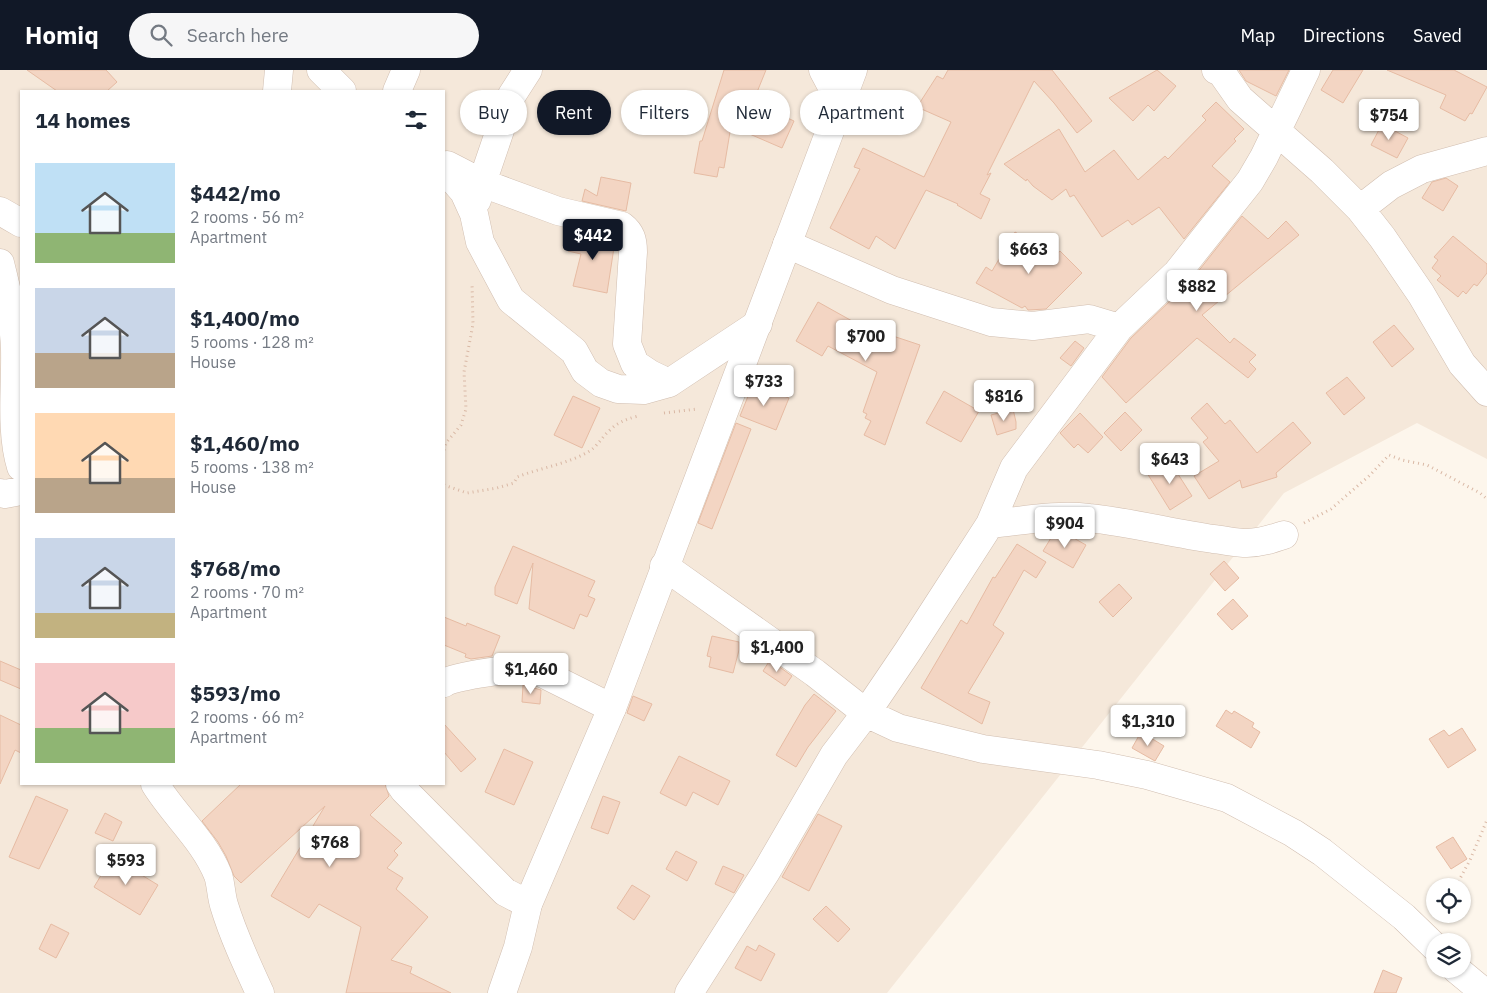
<!DOCTYPE html>
<meta charset="utf-8">
<style>
body{margin:0;font-family:"IBM Plex Sans",sans-serif;background:#f6f6f7;color:#1f2937;height:100vh;display:flex;flex-direction:column;font-size:19px;white-space:nowrap}
*{box-sizing:border-box;margin:0}
p{font-size:16px;color:#747a83}
.icon{flex:none;width:28px;height:28px;fill:none;stroke:currentColor;stroke-width:2;stroke-linecap:round;stroke-linejoin:round}
.map{position:relative;flex:1;overflow:hidden}
.drawer{position:absolute;left:20px;top:20px;width:425px;height:695px;display:flex;flex-direction:column;background:#fff;border-radius:0px;box-shadow:0 1px 4px #0004}
.drawer>*{flex:none}
.top-card{position:absolute;left:460px;top:20px;width:475px;height:45px;display:flex;gap:10px}
.controls{position:absolute;left:1426px;top:808px;display:grid;gap:10px}
.controls a{display:grid;place-items:center;width:45px;height:45px;border-radius:50%;background:#fff;box-shadow:0 1px 4px #0004;font-size:25px}
.price{position:absolute;translate:-50% -42px;padding:0 11px;border-radius:5px;background:#fff;color:#222;font-size:16px;line-height:32px;filter:drop-shadow(0 1px 2px #0008)}
.price::after{content:'';position:absolute;left:50%;top:30px;width:15px;height:11px;margin-left:-8px;background:inherit;clip-path:polygon(0 0,100% 0,50% 100%)}
.price.selected{background:#111827;color:#fff}
ul{padding:0;list-style:none}
li{display:flex;align-items:center;gap:15px;height:125px;padding:0 15px}
li span{display:grid;place-items:center;flex:none;width:140px;height:100px;border-radius:0px;color:#555}
li>.icon{margin-inline-start:auto}
span .icon{width:60px;height:60px;fill:#fffc;stroke-width:1}
li b{font-size:21px}
h2{display:flex;justify-content:space-between;align-items:center;height:60px;padding:0 15px;font-size:21px}
.chip{padding:0 18px;border-radius:22px;background:#fff;box-shadow:0 1px 4px #0004;font-size:18px;line-height:45px}
.chip.selected{background:#111827;color:#fff}
header{display:flex;align-items:center;gap:30px;box-sizing:border-box;height:70px;padding:0 25px;background:#111827;color:#fff}
header strong{font-size:24px}
nav{display:flex;gap:28px;margin-inline-start:auto;font-size:18px}
.search{width:350px;height:45px;background:#f6f6f7;display:flex;align-items:center;gap:12px;box-sizing:border-box;padding:0 18px;border-radius:28px;color:#747a83;font-size:19px}
.map>svg:first-child{display:block}
</style>
<header>
<strong>Homiq</strong>
<div class="search"><svg class="icon" aria-label="search" viewBox="0 0 24 24"><circle cx="10" cy="10" r="6"/><path d="M15 15l6 6"/></svg>Search here</div>
<nav><a>Map</a><a>Directions</a><a>Saved</a></nav>
</header>
<div class="map">
<svg width="1487" height="923" viewBox="0 0 1487 923">
<rect width="100%" height="100%" fill="#fdf6ec"/>
<!-- residential -->
<path fill="#f5e8da" fill-rule="evenodd" d="M0,0H1487V389L1417,353L1284,423L887,923H0ZM21,21H444V714H21Z"/>
<!-- building -->
<path fill="#f3d5c3" stroke="#e6bba3" d="M27,0H106L117,12L107,21H57Z
M724,0H766L753,32L794,51L782,78L731,56L724,98L719,97L717,107L694,103L700,71H702Z
M948,0H1052L1092,51L1077,63L1054,33L1034,11L987,105L991,103L980,124L990,129L981,149L957,135L958,134L926,120L895,179L876,166L869,179L830,158L860,99L854,97L863,78L924,107L951,52L917,37L937,6L943,9Z
M1157,0L1176,16L1154,41L1148,35L1133,51L1109,28Z
M1239,0H1289L1276,26L1246,11Z
M1333,0H1363L1343,33L1321,20Z
M1387,0H1454L1487,17L1472,44L1470,43L1465,51L1440,38L1446,25Z
M1216,32L1244,59L1234,69L1236,71L1212,96L1230,112L1184,169L1159,137L1132,155L1128,150L1102,167L1074,125L1070,127L1066,119L1052,130L1033,116L1027,109L1026,111L1004,94L1059,59L1085,102L1114,80L1138,110L1165,86L1168,89L1206,50L1202,46Z
M1382,54L1408,68L1397,88L1371,75Z
M601,107L631,113L626,141L582,131L585,119L597,126Z
M1446,108L1458,116L1443,141L1422,128L1432,112Z
M1242,146L1268,169L1286,151L1299,165L1202,245L1230,273L1234,268L1256,285L1249,292L1256,299L1248,308L1197,268L1126,333L1102,307L1131,268L1189,213Z
M573,161L615,171L607,223L573,216L581,184L568,181Z
M1015,162L1055,186L1060,181L1082,203L1046,239L1028,240L1025,236L1022,238L976,213L986,197L992,201Z
M1453,166L1487,194V203L1477,216L1474,214L1466,224L1463,221L1458,227L1437,210L1441,206L1432,198L1438,190L1434,187Z
M818,232L888,271L890,265L920,275L885,375L864,365L871,351L865,348L867,344L863,342L877,302L828,276L822,286L796,271Z
M1394,255L1414,279L1392,297L1373,272Z
M1075,271L1084,278L1071,296L1060,288Z
M1347,307L1365,328L1344,345L1326,323Z
M753,314L789,328L776,360L740,346Z
M944,321L979,341L961,372L926,353Z
M573,326L600,338L582,378L554,365Z
M1207,333L1225,354L1230,350L1257,383L1293,352L1311,373L1276,403L1277,407L1242,418L1240,410L1209,429L1194,406L1219,391L1203,372L1208,368L1191,348Z
M1013,339L1016,352V359L997,365L991,345Z
M1125,342L1142,360L1121,381L1104,363Z
M1080,343L1103,367L1088,383L1078,374L1074,378L1060,363Z
M736,353L751,359L712,459L698,453Z
M1169,390L1192,426L1170,440L1147,403Z
M1063,462L1086,475L1073,498L1043,481L1054,463Z
M1017,474L1046,492L1036,508L1024,500L993,555L1004,563L968,623L990,632L982,654L921,618L961,550L967,554L993,507L995,508Z
M513,476L595,511L588,526L595,529L587,547L580,544L574,559L529,539L533,493L517,534L495,525V517Z
M1224,491L1239,508L1225,521L1210,504Z
M1119,514L1132,528L1113,547L1099,532Z
M1233,529L1248,546L1232,560L1217,544Z
M444,547L466,556L467,553L500,566L492,586L471,589L465,587L466,584L444,575Z
M712,566L739,572V580L733,603L709,597L711,587L707,586Z
M770,590L792,606L785,616L763,601Z
M0,591L21,600V619L0,610Z
M523,615L541,620L540,634L522,632Z
M814,624L836,641L808,677L796,697L776,685L805,635Z
M633,626L652,634L644,651L627,643Z
M1226,640L1232,644L1234,641L1254,653L1252,657L1260,662L1251,678L1216,656Z
M0,645L21,655V683L15,680L0,714Z
M444,654L476,689L461,702L444,682Z
M1462,658L1476,680L1448,698L1429,669L1444,660L1449,666Z
M1141,662L1164,676L1155,691L1132,678Z
M504,679L533,692L514,735L485,722Z
M679,686L730,711L718,735L693,722L686,736L660,723Z
M241,714H385L389,726L370,745L402,773L394,781L398,785L387,798L403,808L396,819L428,847L391,890L412,897L410,903L451,923H346L361,857L319,834L309,848L271,826L325,736L241,813L234,806L226,786L218,772L202,751Z
M36,726L68,740L39,799L9,787Z
M603,726L620,732L608,764L591,758Z
M105,743L122,752L113,771L95,763Z
M818,744L842,756L809,821L782,807Z
M1453,767L1467,789L1451,799L1436,777Z
M676,781L697,792L687,811L666,799Z
M112,787L158,815L140,845L94,817Z
M723,796L744,805L734,823L715,814Z
M632,815L650,826L634,850L617,838Z
M826,836L850,859L838,872L813,849Z
M51,854L69,863L56,888L39,879Z
M759,875L775,884L761,911L735,898L747,876L756,881Z
M1383,900L1402,908L1396,923H1374Z"/>
<g fill="none" stroke-linecap="round" stroke-linejoin="round">
<!-- minor casing -->
<g stroke="#d1beb0" stroke-width="29">
<path id="minor" d="M321,0L342,21
M823,0L840,32
M1216,0L1221,2L1240,29L1322,101L1360,139L1382,167L1421,224L1462,294L1487,322
M277,21L279,0
M397,21L406,0
M447,95L482,113L558,141L622,156C631,163 633,170 633,182L627,274L635,294L650,304L669,313
M444,99L464,122L474,144L480,172L511,230L574,281L585,301L601,313L618,319L644,320L669,313L758,254
M477,130L482,113L512,25L528,0
M1360,139L1391,115L1422,99L1487,81
M0,141L21,153
M787,174L892,220L991,252L1033,256L1089,249L1119,258
M0,193C7,221 14,250 15,279C16,317 10,361 21,397
M0,423L5,424L21,421
M990,454C1022,451 1056,444 1089,448C1130,452 1171,463 1213,469C1224,470 1236,473 1247,473C1260,473 1272,469 1284,465
M664,496L815,603L866,643L898,658L983,679L1098,695L1147,705L1227,728L1293,763L1322,782L1404,847L1435,877
M444,613C451,607 506,599 518,599C527,599 534,601 542,603L612,638
M155,714C174,745 204,770 218,805C221,814 221,825 224,835C233,865 247,895 260,923
M400,714L404,720L505,822L528,834
M1456,899L1485,923
M689,923L766,802L834,685L866,643L908,581L990,454L1014,398L1119,258L1177,203L1250,111L1264,87L1306,0"/>
</g>
<!-- tertiary casing -->
<g stroke="#d1beb0" stroke-width="29">
<path id="tertiary" d="M502,923L518,877L528,834L612,638L853,0"/>
</g>
<!-- path -->
<path stroke="#d9b8a5" stroke-width="3" stroke-dasharray="1 4" stroke-linecap="butt" d="M664,343L697,339
M444,380L446,373L461,355L466,339L464,302L473,254L472,213
M444,415L467,423L497,418L514,413L517,407C540,398 567,394 588,382C597,377 602,367 610,360C618,352 627,349 638,346
M1304,453L1331,439L1369,406L1389,385L1402,390L1427,395L1480,423L1487,429
M1456,816L1470,790L1487,750"/>
<!-- minor -->
<use href="#minor" stroke="#fff" stroke-width="28"/>
<!-- tertiary -->
<use href="#tertiary" stroke="#fff" stroke-width="28"/>
</g>
</svg>
<div class="controls">
<a><svg class="icon" aria-label="locate" viewBox="0 0 24 24"><circle cx="12" cy="12" r="6"/><path d="M12 2v4M12 18v4M2 12h4M18 12h4"/></svg></a>
<a><svg class="icon" aria-label="layers" viewBox="0 0 24 24"><path d="M12 4l9 5-9 5-9-5zM3 14l9 5 9-5"/></svg></a>
</div>
<b class="price" style="left:1389px;top:71px">$754</b>
<b class="price selected" style="left:593px;top:191px">$442</b>
<b class="price" style="left:1029px;top:205px">$663</b>
<b class="price" style="left:1197px;top:242px">$882</b>
<b class="price" style="left:866px;top:292px">$700</b>
<b class="price" style="left:764px;top:337px">$733</b>
<b class="price" style="left:1004px;top:352px">$816</b>
<b class="price" style="left:1170px;top:415px">$643</b>
<b class="price" style="left:1065px;top:479px">$904</b>
<b class="price" style="left:777px;top:603px">$1,400</b>
<b class="price" style="left:531px;top:625px">$1,460</b>
<b class="price" style="left:1148px;top:677px">$1,310</b>
<b class="price" style="left:330px;top:798px">$768</b>
<b class="price" style="left:126px;top:816px">$593</b>
<div class="top-card">
<a class="chip">Buy</a>
<a class="chip selected">Rent</a>
<a class="chip">Filters</a>
<a class="chip">New</a>
<a class="chip">Apartment</a>
</div>
<section class="drawer">
<h2>14 homes<svg class="icon" aria-label="filters" viewBox="0 0 24 24"><path d="M4 7h16M4 17h16"/><circle cx="9" cy="7" r="2"/><circle cx="15" cy="17" r="2"/></svg></h2>
<ul>
<li><span style="background:linear-gradient(#bfe0f5 70%,#8fb573 0)"><svg class="icon" aria-label="home" viewBox="0 0 24 24"><path d="M3 11l9-7 9 7M6 9v11h12V9"/></svg></span><div><b>$442/mo</b><p>2 rooms · 56 m²</p><p>Apartment</p></div></li>
<li><span style="background:linear-gradient(#c9d6e8 65%,#b9a48a 0)"><svg class="icon" aria-label="home" viewBox="0 0 24 24"><path d="M3 11l9-7 9 7M6 9v11h12V9"/></svg></span><div><b>$1,400/mo</b><p>5 rooms · 128 m²</p><p>House</p></div></li>
<li><span style="background:linear-gradient(#ffd9b3 65%,#b9a48a 0)"><svg class="icon" aria-label="home" viewBox="0 0 24 24"><path d="M3 11l9-7 9 7M6 9v11h12V9"/></svg></span><div><b>$1,460/mo</b><p>5 rooms · 138 m²</p><p>House</p></div></li>
<li><span style="background:linear-gradient(#c9d6e8 75%,#c2b280 0)"><svg class="icon" aria-label="home" viewBox="0 0 24 24"><path d="M3 11l9-7 9 7M6 9v11h12V9"/></svg></span><div><b>$768/mo</b><p>2 rooms · 70 m²</p><p>Apartment</p></div></li>
<li><span style="background:linear-gradient(#f6c9c9 65%,#8fb573 0)"><svg class="icon" aria-label="home" viewBox="0 0 24 24"><path d="M3 11l9-7 9 7M6 9v11h12V9"/></svg></span><div><b>$593/mo</b><p>2 rooms · 66 m²</p><p>Apartment</p></div></li>
</ul>
</section>
</div>
